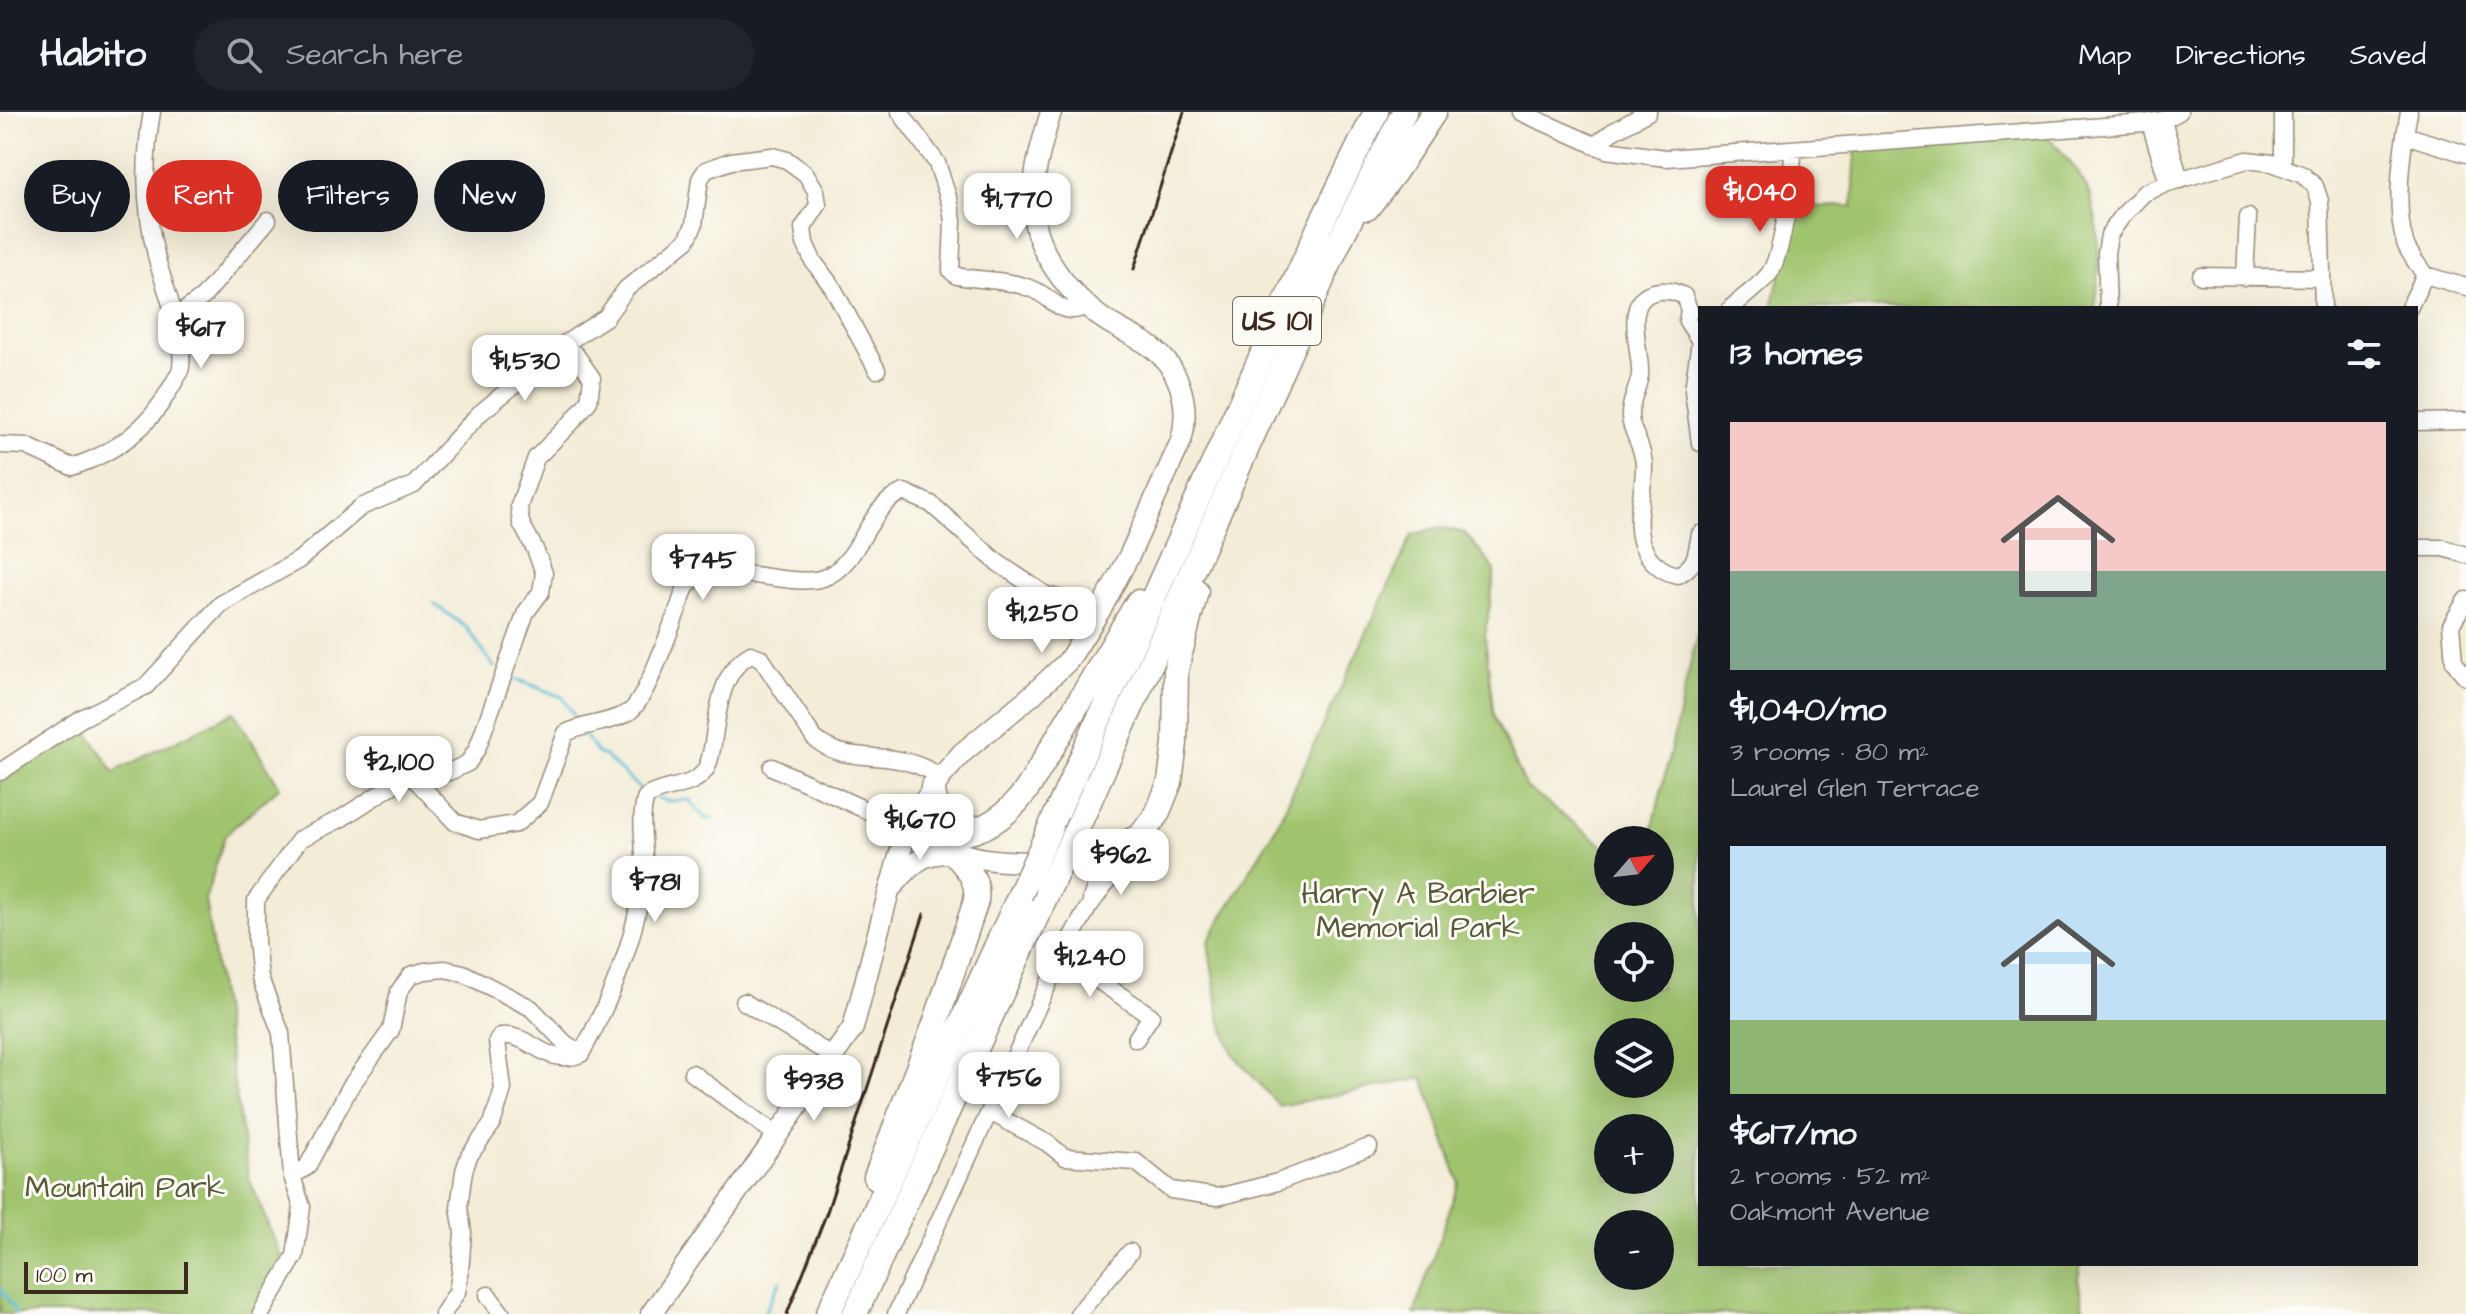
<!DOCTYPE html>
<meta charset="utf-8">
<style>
body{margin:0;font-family:"Architects Daughter",sans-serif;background:#20242c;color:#f1f3f6;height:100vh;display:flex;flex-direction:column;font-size:30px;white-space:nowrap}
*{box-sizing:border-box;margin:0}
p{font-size:26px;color:#9ea1a6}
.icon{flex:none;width:44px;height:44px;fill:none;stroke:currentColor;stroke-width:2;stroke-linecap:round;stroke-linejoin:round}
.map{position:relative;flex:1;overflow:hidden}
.details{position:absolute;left:1698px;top:194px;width:720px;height:960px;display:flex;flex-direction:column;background:#171b24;border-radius:0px;box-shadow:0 8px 32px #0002}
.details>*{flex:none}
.banner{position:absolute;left:24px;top:48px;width:760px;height:72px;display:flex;gap:16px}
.needle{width:52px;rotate:62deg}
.tools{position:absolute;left:1594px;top:714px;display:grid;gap:16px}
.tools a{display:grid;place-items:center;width:80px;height:80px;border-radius:50%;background:#171b24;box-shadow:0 8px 32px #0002;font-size:40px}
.scale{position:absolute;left:24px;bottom:20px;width:164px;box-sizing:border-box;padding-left:8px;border:4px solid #3b2a1e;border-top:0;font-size:22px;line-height:28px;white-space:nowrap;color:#3b2a1e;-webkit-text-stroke:6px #fdfcf7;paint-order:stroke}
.price{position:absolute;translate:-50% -68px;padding:0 18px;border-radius:16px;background:#fff;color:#222;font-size:26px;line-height:52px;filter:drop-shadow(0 2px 4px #0008)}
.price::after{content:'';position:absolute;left:50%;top:48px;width:24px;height:18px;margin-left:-12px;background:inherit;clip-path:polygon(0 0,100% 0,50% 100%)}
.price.active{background:#d93025;color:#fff}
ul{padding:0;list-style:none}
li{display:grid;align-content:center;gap:16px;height:424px;padding:0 32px}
li span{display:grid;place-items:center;height:248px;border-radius:0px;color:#555}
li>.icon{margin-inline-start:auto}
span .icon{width:144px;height:144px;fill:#fffc;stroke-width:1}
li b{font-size:34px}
h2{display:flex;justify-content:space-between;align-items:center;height:96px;padding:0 32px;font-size:34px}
.tag{padding:0 28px;border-radius:36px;background:#171b24;box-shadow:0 8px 32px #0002;font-size:28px;line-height:72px}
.tag.active{background:#d93025;color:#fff}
header{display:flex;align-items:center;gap:48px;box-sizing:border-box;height:112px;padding:0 40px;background:#171b24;border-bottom:2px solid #363941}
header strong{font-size:38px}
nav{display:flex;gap:44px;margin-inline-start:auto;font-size:28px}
.search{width:560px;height:72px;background:#20242c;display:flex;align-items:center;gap:20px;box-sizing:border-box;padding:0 28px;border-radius:44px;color:#9ea1a6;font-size:30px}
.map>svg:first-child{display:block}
</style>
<header>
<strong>Habito</strong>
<div class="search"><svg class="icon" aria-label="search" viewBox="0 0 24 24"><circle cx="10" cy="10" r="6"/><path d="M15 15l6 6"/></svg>Search here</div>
<nav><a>Map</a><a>Directions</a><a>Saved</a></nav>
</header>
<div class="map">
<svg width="2466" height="1202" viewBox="0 0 2466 1202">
<rect width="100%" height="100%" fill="#fdfcf7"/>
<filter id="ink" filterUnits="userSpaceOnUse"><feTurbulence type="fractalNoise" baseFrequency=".0125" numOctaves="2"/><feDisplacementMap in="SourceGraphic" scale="16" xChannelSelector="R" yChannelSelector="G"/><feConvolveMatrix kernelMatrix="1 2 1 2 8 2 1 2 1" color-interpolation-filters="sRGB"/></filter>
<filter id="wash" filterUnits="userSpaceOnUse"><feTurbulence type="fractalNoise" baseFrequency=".006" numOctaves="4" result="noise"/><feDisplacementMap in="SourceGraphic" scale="32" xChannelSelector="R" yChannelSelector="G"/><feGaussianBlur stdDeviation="1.8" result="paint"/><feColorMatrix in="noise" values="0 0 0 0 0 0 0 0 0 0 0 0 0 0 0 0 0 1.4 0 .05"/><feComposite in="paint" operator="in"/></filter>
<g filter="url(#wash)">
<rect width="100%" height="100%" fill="#f3ecd7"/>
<!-- green -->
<path fill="#a0c46e" stroke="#6e7746" stroke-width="2" fill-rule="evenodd" d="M2042,18C2061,39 2084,62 2092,90C2100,119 2100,166 2095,196H1772L1795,95L1853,94L1856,32Z
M1439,415L1465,421L1495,458L1485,525L1494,605L1526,675L1608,737V780H1660V728H1650L1700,510V1152H2081L2078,1167L2084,1202H1414L1459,1070L1423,966L1279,994L1233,942L1220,907L1208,830L1276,715L1412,423ZM1608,824H1660V876H1608ZM1608,920H1660V972H1608ZM1608,1016H1660V1068H1608ZM1608,1112H1660V1164H1608Z
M234,600L280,675L225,723L205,788L249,1067L285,1154L257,1202H0V658L82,611L114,660Z"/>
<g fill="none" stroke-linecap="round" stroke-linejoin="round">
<!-- stream -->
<path stroke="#55bad3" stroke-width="3" d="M434,492L466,515L494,555
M511,565L562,585L575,605
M582,623L588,627L597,641L605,644L640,677
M657,685L665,689L689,688L705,706L713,707
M0,1176L13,1195L15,1202
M764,1202L780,1169"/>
</g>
</g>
<g filter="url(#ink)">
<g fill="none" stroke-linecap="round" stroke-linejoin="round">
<!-- minor casing -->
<g stroke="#978b7a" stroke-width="19">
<path id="minor" d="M900,0L937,51L950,91L953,109L951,159L957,164C982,169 1008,167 1032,177C1055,186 1060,207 1087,194
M1520,0L1606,38L1666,46L2145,11L2163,8L2179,0
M2409,0C2402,37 2394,95 2405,131C2409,142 2418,153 2425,163L2466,175
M2163,8L2180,68
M2150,11L2168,71
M2405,23L2466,42
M1594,34L1612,20L1648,0
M2283,55V0
M2201,164L2322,166
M2245,166L2248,105
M1731,196C1743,185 1759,174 1769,162C1783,143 1793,62 1793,37
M2108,196L2106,141L2109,123L2123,103L2144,81L2168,71L2247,48L2272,51L2303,63L2315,74L2320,89L2323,196
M2409,196L2425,163
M173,207L203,185L268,108
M2416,310L2466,309
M1700,331L1693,278L1700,229L1687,209L1689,198L1684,184C1674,179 1665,177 1654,180C1621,188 1642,240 1640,263C1638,277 1629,291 1630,305C1631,320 1643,333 1644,352C1645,379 1633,405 1642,432C1648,448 1661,460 1678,463C1697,453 1696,442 1700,422
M0,333L26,334L72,355C115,341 149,316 170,277C174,270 180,262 181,255C185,223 165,178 157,147C144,97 143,50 152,0
M2419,436H2444L2466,443
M2466,488L2451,513L2454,550L2466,565
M772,655L907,717
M0,660L82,606L146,574L221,492L299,448L361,395L414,373L479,302L563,233L606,205L626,177L687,128L694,113L700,67L706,58L731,49L772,44L787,48L806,62L816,79L818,93L803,116L805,131L813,149L833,176L877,258
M410,662L455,710L479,718L516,712L540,691L566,621C586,611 609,612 629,600C645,591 670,517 678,497C681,490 683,480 687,474C712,442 788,478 823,466C862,452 866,393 904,380L931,392L998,451L1046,483L1101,497
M1077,748L1092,751C1101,763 1095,774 1091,787
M1062,844L1151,904L1136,927
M744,890L834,945
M692,961L778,1024
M990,1000L1047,1031L1065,1045L1136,1050L1171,1078L1218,1085L1278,1070L1369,1035
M292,1064L307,1055L350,975L391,918L399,879L411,863L425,859L445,857L463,861L531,896L565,931L581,942
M488,1183L502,1202
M261,1202L295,1144L302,1095L292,1064L281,921L260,866L256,829V788L300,727L342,706L410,662L428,659L449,660L468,651L477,637L526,500L541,480L544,461L535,437L521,411L519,394L536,346L571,311L589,289L592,266L576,243L563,233
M443,1202L457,1180L460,1162L463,1120L459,1095L464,1059L469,1044L492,1012L503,977L497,929L501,924C532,921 545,956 581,942C612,886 637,824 644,760C646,735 638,709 646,685C663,673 689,677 703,661C710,653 711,641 713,631C718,600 720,559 751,542L761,546L814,626C835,645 860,643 886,646C906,648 924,654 941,665
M896,1202L1064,838L1088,796L1122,749
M1078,1202L1130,1140"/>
</g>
<!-- major casing -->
<g stroke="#978b7a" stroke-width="23">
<path id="major" d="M907,717C969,754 1008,751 1077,748
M894,773C911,753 922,740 950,741
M651,1202L853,916L889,779L907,717L918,698L941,665L962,641L1032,583L1068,549L1101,497L1130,442L1181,329C1191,292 1180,254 1147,232C1131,222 1114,215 1099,204C1072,183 1048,154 1037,121C1026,84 1040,36 1051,0"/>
</g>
<!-- highway casing -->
<g stroke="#978b7a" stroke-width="27">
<path id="highway" d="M1367,96L1394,61L1434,0
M933,675C933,698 947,712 969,714
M1079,712L1338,132L1404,0
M1051,714L1319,116L1376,0
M907,717C921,712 930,718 944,721C980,727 1013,700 1031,671L1138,490
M1077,748L1107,742L1134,727
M1122,749L1157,702L1170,670L1175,631L1176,557L1196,479
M876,1065L935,912L976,789C979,767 967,756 954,741
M828,1202L1020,783
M855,1202L1048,779"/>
</g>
<!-- minor -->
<use href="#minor" stroke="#fff" stroke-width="16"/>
<!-- major -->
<use href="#major" stroke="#fff" stroke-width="20"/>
<!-- highway -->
<use href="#highway" stroke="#fff" stroke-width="24"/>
<!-- rail -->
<path stroke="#3b2a1e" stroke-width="3" d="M1134,157L1184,0
M787,1202L827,1100L924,802"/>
<!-- highway-bridge casing -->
<g stroke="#978b7a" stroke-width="27" stroke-linecap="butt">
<path id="highway-bridge" d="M1048,779L1079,712
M1020,783L1051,714"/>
</g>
<!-- highway-bridge -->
<use href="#highway-bridge" stroke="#fff" stroke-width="24"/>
</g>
</g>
<g text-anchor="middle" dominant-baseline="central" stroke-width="6" stroke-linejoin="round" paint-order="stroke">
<!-- shield labels -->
<rect fill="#fdfcf7" stroke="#75695f" stroke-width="2" x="1233" y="185" width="88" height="48" rx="6"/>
<g font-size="28" font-weight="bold" fill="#3b2a1e">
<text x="1277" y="209">US 101</text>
</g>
<!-- park labels -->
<g font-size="30" fill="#595836" stroke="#fdfcf7">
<text x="1418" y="782">Harry A Barbier<tspan x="1418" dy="34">Memorial Park</tspan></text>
<text x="125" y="1076">Mountain Park</text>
</g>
</g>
</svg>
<div class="tools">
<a><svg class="needle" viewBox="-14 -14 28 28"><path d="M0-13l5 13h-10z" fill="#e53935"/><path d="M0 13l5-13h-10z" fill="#9ea1a6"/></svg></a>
<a><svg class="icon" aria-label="locate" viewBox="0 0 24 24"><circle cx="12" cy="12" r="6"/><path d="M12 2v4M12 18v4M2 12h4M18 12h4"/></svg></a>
<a><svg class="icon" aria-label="layers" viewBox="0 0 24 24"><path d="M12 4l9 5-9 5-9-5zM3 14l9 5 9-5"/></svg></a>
<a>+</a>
<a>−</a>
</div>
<div class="scale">100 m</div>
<b class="price active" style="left:1760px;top:122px">$1,040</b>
<b class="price" style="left:1017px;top:129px">$1,770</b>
<b class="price" style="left:201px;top:258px">$617</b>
<b class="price" style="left:525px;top:291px">$1,530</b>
<b class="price" style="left:703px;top:490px">$745</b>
<b class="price" style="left:1042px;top:543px">$1,250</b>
<b class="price" style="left:399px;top:692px">$2,100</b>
<b class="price" style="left:920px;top:750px">$1,670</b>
<b class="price" style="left:1121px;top:785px">$962</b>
<b class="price" style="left:655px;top:812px">$781</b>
<b class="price" style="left:1090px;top:887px">$1,240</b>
<b class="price" style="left:1009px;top:1008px">$756</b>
<b class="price" style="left:814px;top:1011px">$938</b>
<div class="banner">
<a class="tag">Buy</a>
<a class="tag active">Rent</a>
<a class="tag">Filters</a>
<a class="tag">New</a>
</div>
<section class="details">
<h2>13 homes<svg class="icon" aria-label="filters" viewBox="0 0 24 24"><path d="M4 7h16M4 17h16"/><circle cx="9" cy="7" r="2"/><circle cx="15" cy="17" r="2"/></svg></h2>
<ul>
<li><span style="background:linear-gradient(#f6c9c9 60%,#7fa58c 0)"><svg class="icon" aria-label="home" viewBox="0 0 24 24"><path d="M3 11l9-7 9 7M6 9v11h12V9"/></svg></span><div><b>$1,040/mo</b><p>3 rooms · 80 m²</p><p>Laurel Glen Terrace</p></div></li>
<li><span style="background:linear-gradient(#bfe0f5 70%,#8fb573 0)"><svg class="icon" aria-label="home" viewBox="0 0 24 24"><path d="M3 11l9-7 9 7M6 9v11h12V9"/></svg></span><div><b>$617/mo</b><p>2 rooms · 52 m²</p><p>Oakmont Avenue</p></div></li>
</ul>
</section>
</div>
